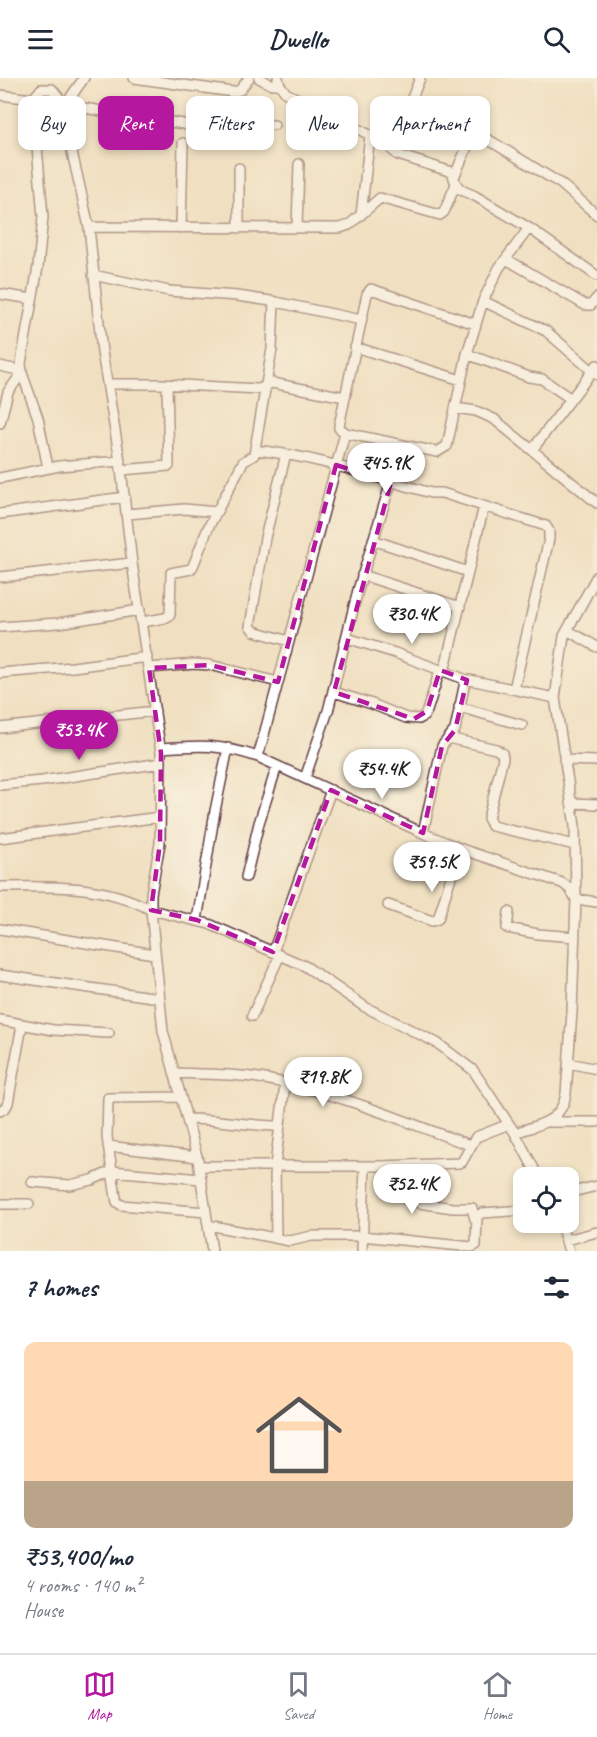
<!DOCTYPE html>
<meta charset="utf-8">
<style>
body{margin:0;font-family:Caveat,sans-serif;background:#f2f2f3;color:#1f2937;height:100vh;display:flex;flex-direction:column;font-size:22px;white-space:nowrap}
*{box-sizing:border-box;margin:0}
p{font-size:20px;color:#747a83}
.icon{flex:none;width:33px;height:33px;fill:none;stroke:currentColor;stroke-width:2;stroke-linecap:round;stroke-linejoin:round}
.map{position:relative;height:1173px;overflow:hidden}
.drawer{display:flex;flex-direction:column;background:#fff;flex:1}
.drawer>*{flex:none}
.top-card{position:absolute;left:18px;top:18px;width:561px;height:54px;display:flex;gap:12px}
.fabs{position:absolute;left:513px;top:1089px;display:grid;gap:12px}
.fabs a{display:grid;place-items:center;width:66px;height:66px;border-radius:12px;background:#fff;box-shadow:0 3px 9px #0003;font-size:30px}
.price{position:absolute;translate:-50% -51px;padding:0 14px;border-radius:21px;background:#fff;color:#222;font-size:20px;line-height:39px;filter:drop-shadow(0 2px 3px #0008)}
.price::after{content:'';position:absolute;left:50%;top:36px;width:18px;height:14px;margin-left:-9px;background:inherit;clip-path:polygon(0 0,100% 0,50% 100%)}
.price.selected{background:#b5179e;color:#fff}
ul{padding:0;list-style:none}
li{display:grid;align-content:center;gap:12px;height:318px;padding:0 24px}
li span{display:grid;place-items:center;height:186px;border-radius:12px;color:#555}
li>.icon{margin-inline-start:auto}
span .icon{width:108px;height:108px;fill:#fffc;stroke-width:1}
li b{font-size:26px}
h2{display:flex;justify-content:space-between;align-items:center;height:72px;padding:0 24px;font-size:26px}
.tag{padding:0 21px;border-radius:12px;background:#fff;box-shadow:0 3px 9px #0003;font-size:21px;line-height:54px}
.tag.selected{background:#b5179e;color:#fff}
header{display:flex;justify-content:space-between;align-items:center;height:78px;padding:0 24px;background:#fff;font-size:27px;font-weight:700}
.tab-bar{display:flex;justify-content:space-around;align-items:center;height:84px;border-top:2px solid #e0e1e3;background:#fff;font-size:16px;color:#747a83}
.tab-bar a{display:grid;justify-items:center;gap:3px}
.tab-bar .selected{color:#b5179e}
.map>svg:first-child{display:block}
</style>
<header><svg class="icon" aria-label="menu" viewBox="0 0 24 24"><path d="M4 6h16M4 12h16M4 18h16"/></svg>Dwello<svg class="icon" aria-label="search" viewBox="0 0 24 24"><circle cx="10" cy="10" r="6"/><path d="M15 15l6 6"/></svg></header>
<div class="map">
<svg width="597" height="1173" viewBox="0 0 597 1173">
<rect width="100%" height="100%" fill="#fbf7ec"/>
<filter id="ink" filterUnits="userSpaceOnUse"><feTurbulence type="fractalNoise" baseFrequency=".0167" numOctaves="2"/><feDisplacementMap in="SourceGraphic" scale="12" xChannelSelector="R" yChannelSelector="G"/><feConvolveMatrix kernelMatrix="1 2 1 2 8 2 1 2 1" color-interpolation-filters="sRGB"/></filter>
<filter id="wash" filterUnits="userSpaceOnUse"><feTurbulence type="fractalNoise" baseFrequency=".008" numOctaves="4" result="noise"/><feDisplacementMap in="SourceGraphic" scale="24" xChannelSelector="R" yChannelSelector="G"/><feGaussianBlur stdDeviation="1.35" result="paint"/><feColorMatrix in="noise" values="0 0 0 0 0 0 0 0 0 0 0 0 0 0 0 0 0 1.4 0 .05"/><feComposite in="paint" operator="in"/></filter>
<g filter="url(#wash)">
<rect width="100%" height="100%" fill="#f0e0c1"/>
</g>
<g filter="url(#ink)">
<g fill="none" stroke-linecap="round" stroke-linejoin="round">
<!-- minor casing -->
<g stroke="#633c42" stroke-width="12">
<path id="minor" d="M84,0L65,27L64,39L89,149L102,274L120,383L132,485L161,675L160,765L151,816V832L209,846L305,888L365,929L437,965L473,992L515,1055L539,1100
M134,0L233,14L240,12L249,0
M259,0L270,6H279
M278,0L280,7L286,15L382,63L398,77L452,94L456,106L461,112L475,118L529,150
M0,17L33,21L41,11H52L65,27L208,50L274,47
M33,21L43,139L38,189L21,285L22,295L38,340L48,390
M409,29L472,52L484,59L561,106L597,137
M392,70L420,0
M455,97L474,53
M361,137L370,57
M89,149L340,150L349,147L380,120L440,137L444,134L456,106
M181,150L183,65
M239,150V90
M297,150L299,86
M506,181L585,227H591L597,220
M93,197L169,213L237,218L271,223L361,242
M0,216L32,221
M483,223L546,253L597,297
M355,269L461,302
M467,276L529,299L542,301L571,321
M0,288L22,293
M108,306H161L259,311L272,305L345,319
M456,330L476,333L494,341L597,425
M0,345L8,314L22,295
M346,355L339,350V348L367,216L371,211L475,246
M255,372C316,378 373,399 431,415H442L546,448L549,453V461L514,611
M532,372L597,287
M286,376L265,460L250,548L254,553L289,563
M121,392L169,388L167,307
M0,400L59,388L120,383
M0,436L125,419
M127,436L184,431L217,434
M373,462L468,494
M362,497L460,529
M0,499L132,485
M142,544L165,540L170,537L171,495L191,491L193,488L208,450L243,384L254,377L272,271L274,223
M0,549L59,545L140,532
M567,552L597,569
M347,560L395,575L467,602
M149,590L194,586L210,587L278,604
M444,594L484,428
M0,595L73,589L147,579
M334,614L372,626L406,640L419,641L424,638L427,633L440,592
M459,629L522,647
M0,650L155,633
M448,660L496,671L502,675L503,680L488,740L492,748L575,767
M161,670C201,667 219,666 258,679L423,755L464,772L562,805L570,811L576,821L597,824
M258,679L345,355L437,374L447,368L467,276L483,223L499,190L529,150L597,198
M564,682L597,683
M305,700L328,633L358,512L402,368
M0,707L42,703L161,685
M571,725L597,726
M423,755L442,668L455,652L465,604L470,602L555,620
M0,760L160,739
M246,799L259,745L277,688
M0,809C51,808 105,806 151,832L163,953L198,1082L212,1173
M388,827L432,843L438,841L460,770
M509,834L507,850L538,856L575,859
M197,842L215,733L228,670
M0,851L154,876
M273,874L331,712
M0,897L159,920
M252,938L280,877
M0,942L53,952L109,955
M569,985L597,991
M174,995C206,996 239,996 270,1002C339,1015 405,1044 470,1067
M181,1019L108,1020L107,1059L116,1120L117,1124L121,1127L206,1134
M0,1033L6,1029L8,1025L22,947
M187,1041C218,1041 249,1048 280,1048
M549,1044H597
M515,1055C539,1046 561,1045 566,1016L572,934L576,821L575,748L555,620L564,558L597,498
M108,1068L197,1079
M417,1087L419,1125L453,1130H472L475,1141
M199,1088H382L459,1085L462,1084L476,1059L509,1046
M32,1104L70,1107L92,1102L112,1093L201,1101
M568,1115L597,1108
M0,1126H29
M560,1144L569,1173
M208,1147L290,1163L312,1158H362L472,1169L476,1167L477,1138L482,1135L524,1132
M276,1160L275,1088L285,1006
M566,1162L597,1154
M362,1173L365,1088"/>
</g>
<!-- minor -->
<use href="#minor" stroke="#fff" stroke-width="9"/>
</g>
</g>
<!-- marked area -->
<path d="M0 0H597V1173H0ZM336,387L391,404L334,614L414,641L427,633L440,592L467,602L455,652L442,668L423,755L331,712L273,874L197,842L151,832L160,765L161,675L149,590L210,587L278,604Z" fill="#f0e0c1" fill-opacity=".55" fill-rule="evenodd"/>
<path fill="none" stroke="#b5179e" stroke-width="4.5" stroke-dasharray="12 8" stroke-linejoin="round" d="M336,387L391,404L334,614L414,641L427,633L440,592L467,602L455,652L442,668L423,755L331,712L273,874L197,842L151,832L160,765L161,675L149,590L210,587L278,604Z"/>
</svg>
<div class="fabs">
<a><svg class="icon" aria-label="locate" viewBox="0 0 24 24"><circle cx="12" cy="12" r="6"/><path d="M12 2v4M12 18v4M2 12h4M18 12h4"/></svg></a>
</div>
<b class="price" style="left:386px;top:416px">₹45.9K</b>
<b class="price" style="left:412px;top:567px">₹30.4K</b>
<b class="price selected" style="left:79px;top:683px">₹53.4K</b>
<b class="price" style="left:382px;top:722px">₹54.4K</b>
<b class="price" style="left:432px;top:815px">₹59.5K</b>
<b class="price" style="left:323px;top:1030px">₹19.8K</b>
<b class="price" style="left:412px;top:1137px">₹52.4K</b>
<div class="top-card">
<a class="tag">Buy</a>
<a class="tag selected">Rent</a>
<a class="tag">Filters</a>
<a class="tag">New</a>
<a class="tag">Apartment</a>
</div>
</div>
<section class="drawer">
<h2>7 homes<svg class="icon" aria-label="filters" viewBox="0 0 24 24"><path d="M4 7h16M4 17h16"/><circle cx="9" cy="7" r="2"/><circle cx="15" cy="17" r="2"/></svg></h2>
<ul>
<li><span style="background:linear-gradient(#ffd9b3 75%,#b9a48a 0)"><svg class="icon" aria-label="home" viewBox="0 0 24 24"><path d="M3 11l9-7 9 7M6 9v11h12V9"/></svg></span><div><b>₹53,400/mo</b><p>4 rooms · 140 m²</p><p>House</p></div></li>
</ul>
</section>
<nav class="tab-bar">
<a class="selected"><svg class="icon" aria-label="map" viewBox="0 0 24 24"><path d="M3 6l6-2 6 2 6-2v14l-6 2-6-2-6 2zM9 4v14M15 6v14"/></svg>Map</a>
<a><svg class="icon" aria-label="saved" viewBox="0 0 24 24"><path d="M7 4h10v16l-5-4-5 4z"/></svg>Saved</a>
<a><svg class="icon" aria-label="home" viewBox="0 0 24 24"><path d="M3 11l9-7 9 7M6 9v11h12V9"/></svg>Home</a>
</nav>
